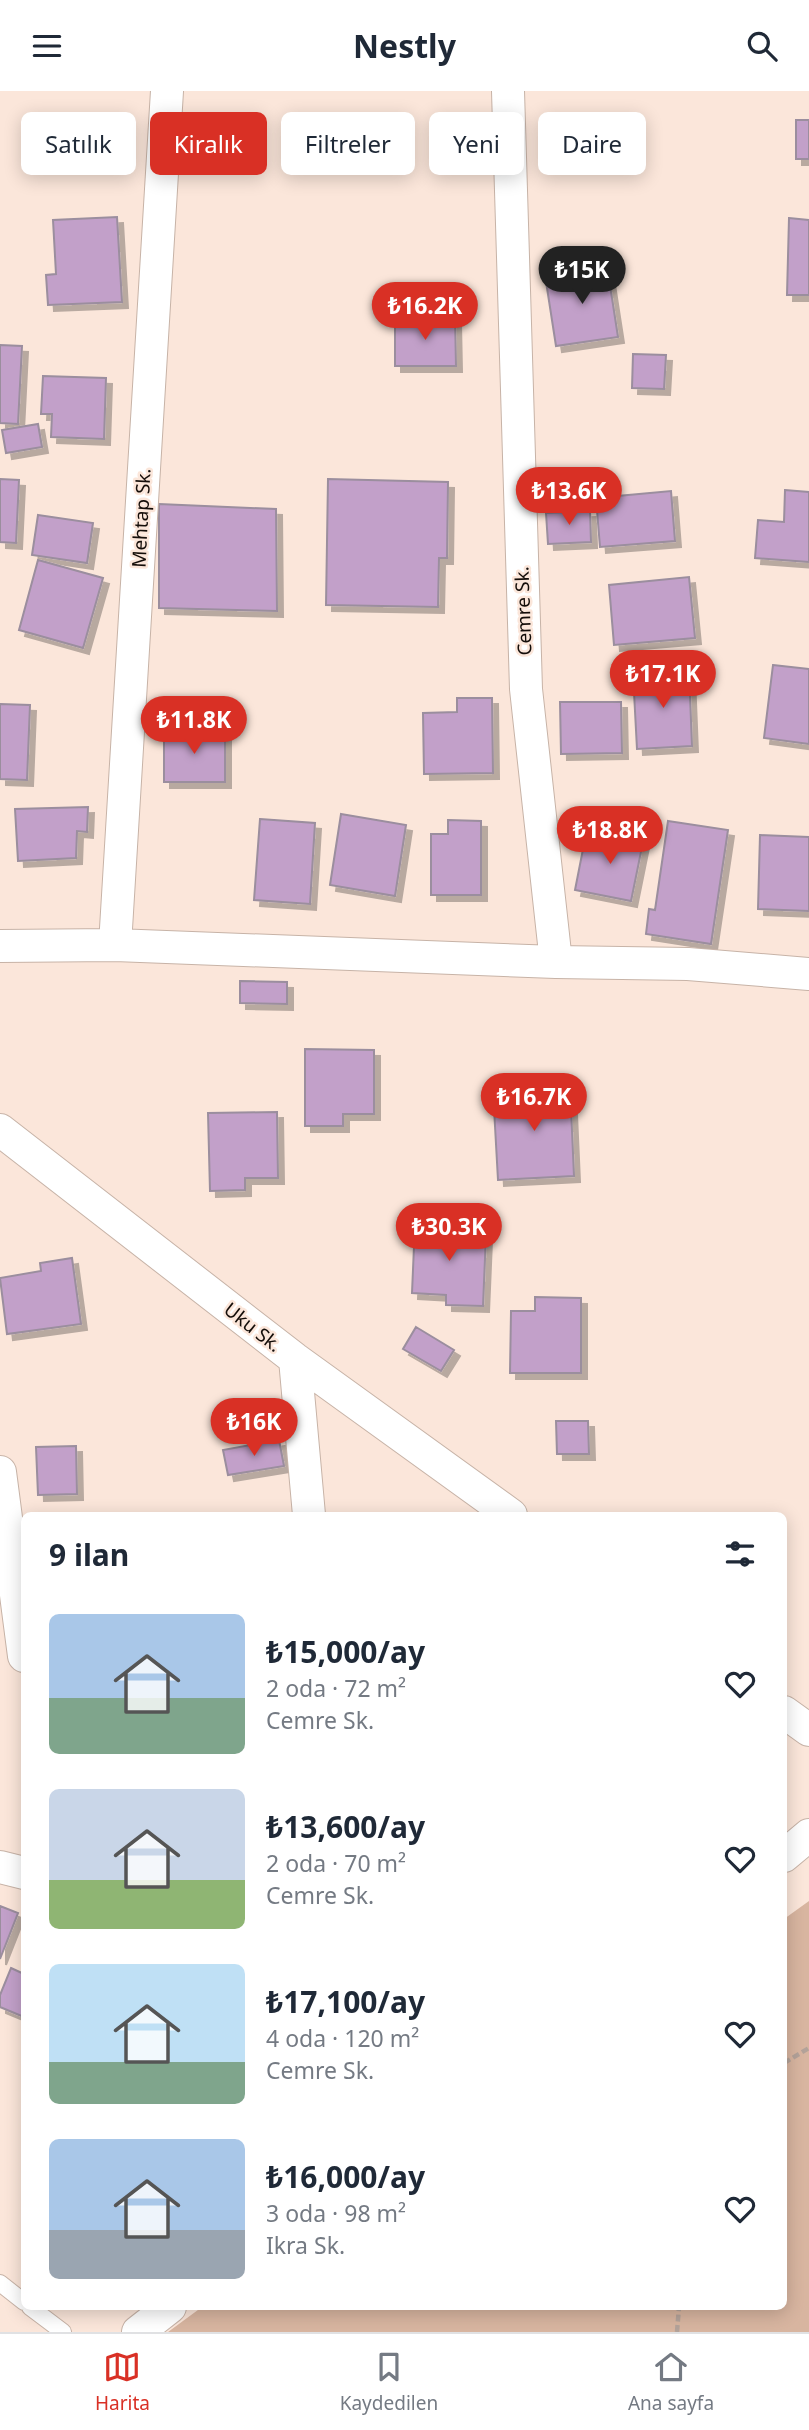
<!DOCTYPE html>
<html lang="tr">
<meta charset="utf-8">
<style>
body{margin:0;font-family:"Noto Sans",sans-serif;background:#f2f2f3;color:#1f2937;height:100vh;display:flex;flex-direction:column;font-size:26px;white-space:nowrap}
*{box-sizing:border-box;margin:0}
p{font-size:23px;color:#747a83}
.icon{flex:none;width:38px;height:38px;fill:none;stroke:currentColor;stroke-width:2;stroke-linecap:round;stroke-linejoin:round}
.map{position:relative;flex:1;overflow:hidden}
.drawer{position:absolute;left:21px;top:1421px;width:766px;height:798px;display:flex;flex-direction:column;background:#fff;border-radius:10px;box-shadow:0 4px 18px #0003}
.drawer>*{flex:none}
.top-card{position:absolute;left:21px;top:21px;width:768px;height:63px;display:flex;gap:14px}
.price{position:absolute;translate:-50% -60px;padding:0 16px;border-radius:24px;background:#d93025;color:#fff;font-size:23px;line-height:46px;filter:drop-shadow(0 2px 4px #0008)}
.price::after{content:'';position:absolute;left:50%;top:42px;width:21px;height:16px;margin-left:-10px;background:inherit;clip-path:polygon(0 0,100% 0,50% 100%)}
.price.on{background:#222;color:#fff}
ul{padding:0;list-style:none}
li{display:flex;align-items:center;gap:21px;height:175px;padding:0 28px}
li span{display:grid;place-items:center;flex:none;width:196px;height:140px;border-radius:10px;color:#555}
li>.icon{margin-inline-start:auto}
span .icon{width:84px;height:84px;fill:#fffc;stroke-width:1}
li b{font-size:30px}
h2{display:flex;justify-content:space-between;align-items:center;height:84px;padding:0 28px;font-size:30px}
.tag{padding:0 24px;border-radius:10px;background:#fff;box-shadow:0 4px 18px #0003;font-size:24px;line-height:63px}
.tag.on{background:#d93025;color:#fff}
header{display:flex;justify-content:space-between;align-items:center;height:91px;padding:0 28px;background:#fff;font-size:32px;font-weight:700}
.tabs{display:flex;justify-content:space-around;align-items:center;height:98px;border-top:2px solid #e0e1e3;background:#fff;font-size:19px;color:#747a83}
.tabs a{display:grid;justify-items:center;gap:4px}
.tabs .on{color:#d93025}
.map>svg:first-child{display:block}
</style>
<header><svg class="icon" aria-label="menu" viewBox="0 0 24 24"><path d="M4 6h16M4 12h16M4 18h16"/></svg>Nestly<svg class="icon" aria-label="search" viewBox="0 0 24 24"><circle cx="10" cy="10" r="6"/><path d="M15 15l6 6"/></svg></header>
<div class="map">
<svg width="809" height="2241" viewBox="0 0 809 2241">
<defs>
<filter id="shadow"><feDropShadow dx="6" dy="6" stdDeviation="0" flood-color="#0004"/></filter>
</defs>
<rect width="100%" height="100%" fill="#fbe6da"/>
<!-- green -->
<path fill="#d8b5a0" d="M809,1810V2241H168L202,2216H784V1828Z"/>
<!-- building -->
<path fill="#c2a0c9" stroke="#9b8e9e" stroke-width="2" filter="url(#shadow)" d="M796,29H809V68H796Z
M117,126L122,211L48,214L46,184L56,183L53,129Z
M789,127L809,129V204H787Z
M607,175L618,246L556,255L545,184Z
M455,226L456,275H395V227Z
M0,254L22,255L18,333L0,332Z
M633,263L666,264L664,298L632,297Z
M43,285L106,287L104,348L51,346L52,323H41Z
M38,333L42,356L6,362L2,339Z
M0,388L19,389L16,452L0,451Z
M328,388L448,391L447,467H439L438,516L326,514Z
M785,399L809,401V471L755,467L758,429L784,431Z
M671,400L675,450L600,456L596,407Z
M159,413L276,418L277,520L159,517Z
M590,420L591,451L548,453L546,422Z
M38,424L93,432L87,472L32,464Z
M38,469L103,487L83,557L19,539Z
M689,486L695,547L614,554L609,494Z
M773,574L809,578V653L764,647Z
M689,580L692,655L637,658L633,582Z
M457,607H492L493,682L424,683L423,622L457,621Z
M560,611H621L622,662L561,663Z
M0,613L30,614L27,689L0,688Z
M164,638L225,639V691H164Z
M88,716L87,741L77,740L76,767L18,770L15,718Z
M341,723L406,734L395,805L330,794Z
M260,728L315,732L310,813L254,809Z
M448,729L481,730V804H431V743H448Z
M668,730L728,739L711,853L646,843L649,818L655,819Z
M608,739L644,746L631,810L575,799L585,748L605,752Z
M760,744L809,746V820L758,818Z
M240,890L287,891V913L240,912Z
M305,958L374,959V1023H343V1035H305Z
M570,995L574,1085L498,1089L493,999Z
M277,1021L278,1087H245V1099L210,1100L208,1022Z
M415,1132L467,1134V1143L486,1144L483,1215L446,1214V1204L412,1202Z
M72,1167L81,1233L7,1243L0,1187L41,1180L40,1172Z
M535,1206L581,1207V1282H510L511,1220H535Z
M416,1236L454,1259L441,1280L403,1258Z
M556,1330H588L589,1363H557Z
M279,1349L284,1375L228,1384L223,1359Z
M76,1355L77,1403L38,1404L36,1356Z
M0,1815L18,1822L0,1868Z
M11,1877L24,1883V1926L0,1916V1904Z"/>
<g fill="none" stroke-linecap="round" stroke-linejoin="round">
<!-- service casing -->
<g stroke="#c7b3a7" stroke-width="18">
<path id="service" d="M0,2192L24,2211
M30,2216L63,2241"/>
</g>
<!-- minor casing -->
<g stroke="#c7b3a7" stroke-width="34">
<path id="minor" d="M508,0L526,598L556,871
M115,854L167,0
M0,855L115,854L556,871L688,873L809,883
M0,1039L295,1268L511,1424
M295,1268L309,1424
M0,1381L24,1565
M784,1621L809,1639
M784,1765L809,1744
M0,1776L24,1782
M138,2241L170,2216"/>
</g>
<!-- path -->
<path stroke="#b3a299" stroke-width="4.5" stroke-dasharray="7 3.5" stroke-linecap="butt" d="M784,1972L809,1957
M677,2241L679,2216"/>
<!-- service -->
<use href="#service" stroke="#fff" stroke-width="16"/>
<!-- minor -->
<use href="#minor" stroke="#fff" stroke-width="32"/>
</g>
<g text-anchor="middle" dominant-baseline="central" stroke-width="5" stroke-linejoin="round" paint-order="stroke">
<!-- street labels -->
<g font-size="19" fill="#140d09" stroke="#fbe6da">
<text transform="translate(141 427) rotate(-87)">Mehtap Sk.</text>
<text transform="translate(523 520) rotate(-92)">Cemre Sk.</text>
<text transform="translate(253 1236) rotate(38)">Uku Sk.</text>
</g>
</g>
</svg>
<b class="price on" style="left:582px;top:215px">₺15K</b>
<b class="price" style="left:425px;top:251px">₺16.2K</b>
<b class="price" style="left:569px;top:436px">₺13.6K</b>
<b class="price" style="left:663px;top:619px">₺17.1K</b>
<b class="price" style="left:194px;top:665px">₺11.8K</b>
<b class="price" style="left:610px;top:775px">₺18.8K</b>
<b class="price" style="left:534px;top:1042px">₺16.7K</b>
<b class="price" style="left:449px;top:1172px">₺30.3K</b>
<b class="price" style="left:254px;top:1367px">₺16K</b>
<div class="top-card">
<a class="tag">Satılık</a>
<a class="tag on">Kiralık</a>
<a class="tag">Filtreler</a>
<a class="tag">Yeni</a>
<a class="tag">Daire</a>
</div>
<section class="drawer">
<h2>9 ilan<svg class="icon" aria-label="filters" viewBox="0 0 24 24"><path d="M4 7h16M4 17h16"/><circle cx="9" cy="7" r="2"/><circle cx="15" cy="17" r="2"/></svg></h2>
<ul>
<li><span style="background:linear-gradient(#a9c7e8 60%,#7fa58c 0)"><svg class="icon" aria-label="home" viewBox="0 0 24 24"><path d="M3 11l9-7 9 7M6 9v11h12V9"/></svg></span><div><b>₺15,000/ay</b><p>2 oda · 72 m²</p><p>Cemre Sk.</p></div><svg class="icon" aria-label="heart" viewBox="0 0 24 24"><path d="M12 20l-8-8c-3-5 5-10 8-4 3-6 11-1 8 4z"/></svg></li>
<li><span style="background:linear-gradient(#c9d6e8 65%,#8fb573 0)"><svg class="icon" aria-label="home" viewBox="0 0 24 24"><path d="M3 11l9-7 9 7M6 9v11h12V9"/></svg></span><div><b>₺13,600/ay</b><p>2 oda · 70 m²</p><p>Cemre Sk.</p></div><svg class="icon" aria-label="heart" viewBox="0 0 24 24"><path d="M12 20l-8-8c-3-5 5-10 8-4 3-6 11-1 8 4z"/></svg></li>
<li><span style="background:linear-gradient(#bfe0f5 70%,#7fa58c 0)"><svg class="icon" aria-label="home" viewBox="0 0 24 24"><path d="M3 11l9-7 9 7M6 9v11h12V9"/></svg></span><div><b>₺17,100/ay</b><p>4 oda · 120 m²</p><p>Cemre Sk.</p></div><svg class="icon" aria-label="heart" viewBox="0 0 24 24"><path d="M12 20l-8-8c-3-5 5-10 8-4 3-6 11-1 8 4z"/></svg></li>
<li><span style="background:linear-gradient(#a9c7e8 65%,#9aa5b1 0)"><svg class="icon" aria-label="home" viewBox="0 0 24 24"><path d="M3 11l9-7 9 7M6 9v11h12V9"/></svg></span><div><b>₺16,000/ay</b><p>3 oda · 98 m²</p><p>Ikra Sk.</p></div><svg class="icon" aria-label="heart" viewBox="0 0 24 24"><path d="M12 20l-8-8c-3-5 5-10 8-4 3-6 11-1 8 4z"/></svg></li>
</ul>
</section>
</div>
<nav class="tabs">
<a class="on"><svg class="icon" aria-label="map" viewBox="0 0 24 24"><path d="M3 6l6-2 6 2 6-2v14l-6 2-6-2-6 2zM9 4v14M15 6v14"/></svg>Harita</a>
<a><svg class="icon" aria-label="saved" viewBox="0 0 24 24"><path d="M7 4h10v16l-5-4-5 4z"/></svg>Kaydedilen</a>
<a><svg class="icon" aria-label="home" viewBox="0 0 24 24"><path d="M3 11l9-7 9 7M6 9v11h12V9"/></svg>Ana sayfa</a>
</nav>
